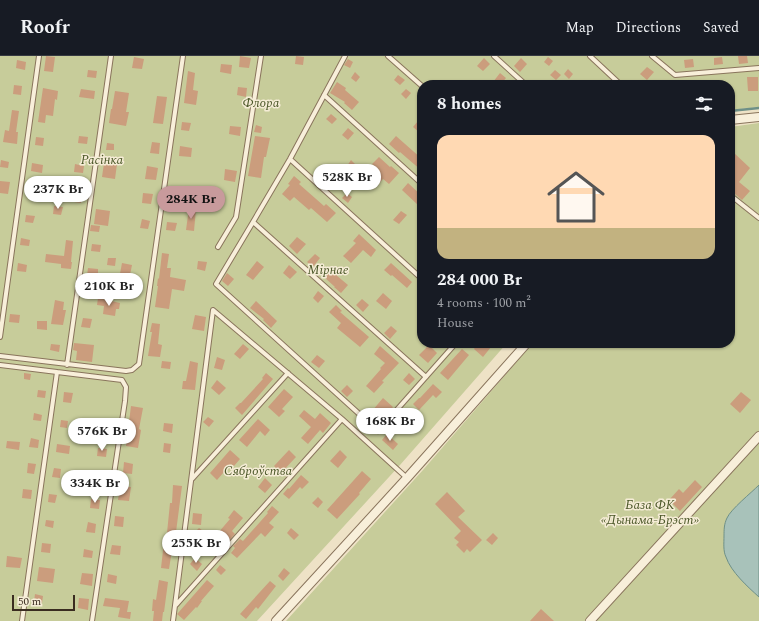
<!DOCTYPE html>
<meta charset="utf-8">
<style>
body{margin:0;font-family:Spectral,serif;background:#20242c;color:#f1f3f6;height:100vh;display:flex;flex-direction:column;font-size:15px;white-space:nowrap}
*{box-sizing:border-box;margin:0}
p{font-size:13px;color:#9ea1a6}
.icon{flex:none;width:22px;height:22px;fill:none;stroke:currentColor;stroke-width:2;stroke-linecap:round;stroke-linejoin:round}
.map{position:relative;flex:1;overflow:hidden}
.panel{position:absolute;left:417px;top:24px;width:318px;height:268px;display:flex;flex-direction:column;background:#171b24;border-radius:16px;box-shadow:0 1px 3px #0004}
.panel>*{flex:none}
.scale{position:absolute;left:12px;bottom:10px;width:63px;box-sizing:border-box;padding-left:4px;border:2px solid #3a2c20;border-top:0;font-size:11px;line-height:14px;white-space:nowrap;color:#3a2c20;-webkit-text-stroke:3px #f5ecd6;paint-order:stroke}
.price{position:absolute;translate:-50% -34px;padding:0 9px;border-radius:14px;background:#fff;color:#222;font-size:13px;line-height:26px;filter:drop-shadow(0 1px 2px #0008)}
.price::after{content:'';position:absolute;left:50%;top:24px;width:12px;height:9px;margin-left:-6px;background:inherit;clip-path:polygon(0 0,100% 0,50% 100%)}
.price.selected{background:#c89a9c;color:#111}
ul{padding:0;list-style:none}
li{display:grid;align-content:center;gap:8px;height:212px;padding:0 20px}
li span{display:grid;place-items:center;height:124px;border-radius:12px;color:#555}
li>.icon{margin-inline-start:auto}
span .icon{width:72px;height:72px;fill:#fffc;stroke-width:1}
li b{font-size:17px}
h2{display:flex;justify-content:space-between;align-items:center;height:48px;padding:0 20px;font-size:17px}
header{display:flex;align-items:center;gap:24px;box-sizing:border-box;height:56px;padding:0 20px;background:#171b24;border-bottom:1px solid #363941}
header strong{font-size:19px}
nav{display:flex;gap:22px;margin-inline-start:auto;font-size:14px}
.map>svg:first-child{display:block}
</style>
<header>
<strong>Roofr</strong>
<nav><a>Map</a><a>Directions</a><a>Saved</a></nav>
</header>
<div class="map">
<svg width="759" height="565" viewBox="0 0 759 565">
<rect width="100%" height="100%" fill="#eee2c6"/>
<!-- green -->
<path fill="#c7cc9a" d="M0,0H759V51L730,54V29H422V287H507L400,409L257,565H0Z
M759,67V565H286L423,414L533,287H730V71Z"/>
<!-- water -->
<path fill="#a8c2ba" stroke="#6e9087" d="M759,429V541C748,531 731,516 726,501C723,495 724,487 724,480C724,474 724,468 727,462C731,453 751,437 759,429Z"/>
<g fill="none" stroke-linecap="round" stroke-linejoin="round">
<!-- stream -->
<path stroke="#6e9087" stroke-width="2.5" d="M730,55L759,52"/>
</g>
<!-- building -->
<path fill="#cb9d7d" d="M46,0L55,1L53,16L44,15Z
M240,0L251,2L249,12L239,11Z
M296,0L304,1L303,9L295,8Z
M738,0H747L748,7L739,8Z
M134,1L144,3L142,13L132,12Z
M548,1L553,5L549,10L544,6Z
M722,1L723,8L714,9V2Z
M484,2L490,8L483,15L477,10Z
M521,2L527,8L520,16L514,10Z
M348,3L353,6L350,12L344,9Z
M693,3L694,11L685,12L684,4Z
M17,4L26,6L25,14L16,12Z
M221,8L232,9L231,18L220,16Z
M647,11L654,16L647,24L640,18Z
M568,13L573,18L569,23L564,18Z
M88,14L97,15L96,22L87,21Z
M555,14L561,19L556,24L550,19Z
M188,15L195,17L193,34L198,35L196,49L184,47Z
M355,16L360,21L356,26L351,22Z
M500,17L506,22L500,29H497L493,26Z
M398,19L405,24L400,29L394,24Z
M747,21H758V35H748Z
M337,26L346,32L345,34L359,46L352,54L344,47L345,46L330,37Z
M14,29L22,30L21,39L13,38Z
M238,31L247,32L246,41L237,39Z
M43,32L58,35L57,44L55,43L53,60L46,59L45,67L38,66Z
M81,33L95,35L94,43L79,41Z
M406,33L411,37L406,43L401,38Z
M115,35L129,37L126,56H129L126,70L109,67L111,53H112Z
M157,40L167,41L163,68L153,67Z
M12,54L19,55L16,76H18L17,88L3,86L5,74L9,75Z
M331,58L337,63L332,68L326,63Z
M418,65L422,68V72L419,76L413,71Z
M182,66L191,67L189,75L181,74Z
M256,69L262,71L261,77L254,76Z
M230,70L241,71L240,80L229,78Z
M348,72L354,77L348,84L342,79Z
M79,80L88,81L87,88L78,87Z
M255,80L270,82L266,101H264L261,122L248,120Z
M396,80L422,103V115L400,96L399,97L389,88Z
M36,81L44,82L43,90L35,89Z
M152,86L160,87L159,98L150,97Z
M107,87L114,88V94H106Z
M180,90L192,92L191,101L179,100Z
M733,96L750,112L739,126L750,135L742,144L735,138V137L730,132V100Z
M379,101L390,111L391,110L399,117L389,128L383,123L374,133L370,129L380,116L372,108Z
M1,104L9,106L8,112L0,111Z
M351,104L357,110L352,115L347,110Z
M32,107L43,109L42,117L31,115Z
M104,107L117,108L115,123L102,121Z
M75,108L84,110L83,117L74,116Z
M147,110L158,112L156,124L145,123Z
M225,113L237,115L235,126L224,124Z
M330,117L337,123L330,132L322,126Z
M294,120L301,126L299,128L324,150L326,148L336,157L327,166L311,152L309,154L294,141L290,145L282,138L290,129L288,128Z
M0,125L10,126L8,138L0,137Z
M408,127L422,140V147L419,150L402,134Z
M69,131L83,133L81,147L67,145Z
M143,137L153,138L151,148L142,147Z
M347,137L352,141L348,147L342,142Z
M54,150L63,151L61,159L53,158Z
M189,152L196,153L194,175L186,174Z
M96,153L110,155L108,170L94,168Z
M401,155L407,159L399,168L393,164Z
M26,159L35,160L33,167L25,166Z
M142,163L150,165L148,173L140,172Z
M167,166L177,167L175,175L166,174Z
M91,169L100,170L99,176L90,175Z
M359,178L376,194L371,201L363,194L351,207L343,200L356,187L353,185Z
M297,181L306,188L297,198L289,190Z
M21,182L30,184L29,190L20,189Z
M66,184L73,185L71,206H72L71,213L61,212V208L45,206L46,198L64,200Z
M92,188L101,189L100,196L91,195Z
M162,197L169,198L167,212H171L170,221L186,224L184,235L172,233L169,253L155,251L158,230H157L158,222L159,223Z
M315,198L320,202L313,211L307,206Z
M108,202H116L115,210L107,209Z
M198,205L207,206L205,215L197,213Z
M257,205L264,211L253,224L246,219Z
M18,207L27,209L26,216L17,215Z
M122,207L132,209L129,224L119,223Z
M391,207L412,226L407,232L392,219L391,220L384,214Z
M289,209L297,216L290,223L283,217Z
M88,212L98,213V221L87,220Z
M330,214L348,229L341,237L334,231H335L324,221Z
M227,217L234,223L228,230L222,225Z
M318,235L324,240L318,247L313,242Z
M383,237L392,245L386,253L376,245Z
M98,242L120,247L119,253H116L115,260L103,258L104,250L97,249Z
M362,243L369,249L363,256L356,249Z
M55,244L64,246L63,254H66L63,269L51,268Z
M256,245L277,265L271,272L263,264L264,263L250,252Z
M336,249L342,255L340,256L369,281L360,291L337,272L341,267L329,256Z
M10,258L20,259L19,267L9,266Z
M195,259L206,261L204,275L192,273Z
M83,262L92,263L90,272L81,271Z
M37,265H47V274L37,273Z
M152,267L160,268L158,288L162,289L160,301L148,300L152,276H150Z
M391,270L397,275L390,283L384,277Z
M74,287L94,289L92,306L76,304L77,295L73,294Z
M478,287H487L491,291L483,301L474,293Z
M51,288L60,289L59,296L50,294Z
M243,288L249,293L240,303L234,298Z
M429,289L437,297L428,307L419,299Z
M380,290L399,307L382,325L384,326L374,337L366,330L381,313L380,312L385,307L374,298Z
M462,293L469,299L448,324L440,317Z
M317,299L325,305L319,312L311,306Z
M217,301L225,304L222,314L214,312Z
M162,305L171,306L170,313L161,312Z
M190,305L198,307L195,334L182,333L183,325H186Z
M24,317L31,318L30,324L24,323Z
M266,317L273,323L242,359L235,352L240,347H241L263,323L262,322Z
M409,317L415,323L409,329L403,324Z
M217,324L226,332L219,339L211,332Z
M433,328L442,336L436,342L433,339L419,354L413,348L419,342H420Z
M347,329L353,335L347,341L341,335Z
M284,333L293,341L282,353L285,355L279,361L268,351Z
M38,334L46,335L45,342L37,341Z
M64,336L73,337L71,347L63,346Z
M741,336L751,344L740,357L730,348Z
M383,342L393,351L382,364L372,355Z
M131,350L143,352L139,373L141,374L138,392L126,390Z
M304,354L315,363L320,357L331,367L323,377L320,374L308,388L301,382L311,371L299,360Z
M34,357L42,359L41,365L33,364Z
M208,361L214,365L209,371L203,366Z
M258,363L270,374L265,380L260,375L247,391L239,384Z
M61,364L68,365L67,372L60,371Z
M101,367L111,368L110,377L100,376Z
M164,367L173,368L172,377L163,375Z
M387,378L398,388L393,394L382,384Z
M31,382L39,384L38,392L29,391Z
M7,385L20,386L19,394L6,392Z
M164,387L171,388L170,397L163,396Z
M57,388L70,390L69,398L56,396Z
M98,392L107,393L106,401L97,400Z
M230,394L240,403L234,410L231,408L217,424L210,417Z
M289,394L296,401L281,417L274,410Z
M340,394L347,401L338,412L330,405Z
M124,406L133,408L132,418L123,417Z
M28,407L36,408L34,418L27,417Z
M54,412L61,413L60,422L52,421Z
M362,415L371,423L359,437L360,438L337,463L327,454Z
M96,417L104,418L103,427L95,426Z
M301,419L309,426L302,433L300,431L289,443L283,438L288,432L289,433Z
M265,422L272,429L265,437L258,431Z
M695,424L702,431L680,455L669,444L679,433L683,437Z
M173,429L182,430L176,476L175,475L169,513L161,512L164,486L166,487L170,447H172Z
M120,430L131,431L129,445L118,444Z
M23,433L32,434L31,443L22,442Z
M447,436L465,455L458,461L482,484L470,496L467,493L464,497L456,489L459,486L454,482L461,475L435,448Z
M49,438L57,439L55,447L48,446Z
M318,441L323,446L318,452L312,447Z
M91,443L100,444L99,453L90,452Z
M272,450L279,456L269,467L274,471L265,481L261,477L237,502L231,497L235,492L233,490L240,483L243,485L251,476L268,457L267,456Z
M234,454L243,462L232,475L235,478L228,486L218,477L230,463L228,462Z
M193,457L202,458L201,469L192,468Z
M115,460L124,461L123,471L114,470Z
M46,464L54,465L53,472L45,470Z
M88,466L96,468L95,477L86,476Z
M199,472L206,477L201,482L195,476Z
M291,472L299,479L294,484L287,477Z
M493,477L498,482L492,489L486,484Z
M42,487L51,488L50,497L41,496Z
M112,489L121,490L120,499L110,498Z
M84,493L93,495L92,502L83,501Z
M7,500L22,502L20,512L6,511Z
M195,502L202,508L197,515L190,508Z
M220,509L226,514L221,519L216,514Z
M39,511L55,513L53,527L37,525Z
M284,512L290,517L283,525L278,520Z
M82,517L93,518L92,530L80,528Z
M108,518L117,520L116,528L107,526Z
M159,524L168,526L164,556H163L162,565H153L154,555H152L153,543L156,544Z
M207,524L214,530L201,545H202L197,552L196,551L184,564L177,558L178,557Z
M270,525L276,530L258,553L256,551L246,563L240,558Z
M35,538L43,540L42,547L34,546Z
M79,542L89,543L88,554L78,552Z
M105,542L129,545L127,556H131L130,563L118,561L120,552L103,550Z
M541,553L554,565H530Z"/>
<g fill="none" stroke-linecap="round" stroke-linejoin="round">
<!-- lane casing -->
<g stroke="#89745c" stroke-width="6">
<path id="lane" d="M345,0L290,103L253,166L216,228L378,375L456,287
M388,0L422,30
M494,0L526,29
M590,0L621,29
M652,0L675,19L759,12
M324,39L422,128
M290,103L422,223
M730,139L759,162
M253,166L426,321
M218,191L236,161L261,0
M0,281L39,0
M0,300L126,315L132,314L139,308L183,0
M0,309L122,324L126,331L125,345L92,565
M67,309L111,0
M192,423L288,317
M176,549L342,363
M22,565L57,316
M173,565L213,254L342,363L407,422"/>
</g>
<!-- street casing -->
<g stroke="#89745c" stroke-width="10">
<path id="street" d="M730,64L759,61
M276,565L407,422L527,287
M590,565L759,380"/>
</g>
<!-- lane -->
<use href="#lane" stroke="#f8efda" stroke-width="4"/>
<!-- street -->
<use href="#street" stroke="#f8efda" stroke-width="8"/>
</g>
<g text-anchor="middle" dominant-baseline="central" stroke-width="3" stroke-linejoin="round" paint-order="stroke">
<!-- park labels -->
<g font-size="13" font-style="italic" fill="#4a5627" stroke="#f5ecd6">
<text x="261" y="47">Флора</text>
<text x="102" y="104">Расінка</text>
<text x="328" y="214">Мірнае</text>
<text x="258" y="415">Сяброўства</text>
<text x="650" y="449">База ФК<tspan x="650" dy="15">«Дынама-Брэст»</tspan></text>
</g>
</g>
</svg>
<div class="scale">50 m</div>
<b class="price" style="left:347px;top:142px">528K Br</b>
<b class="price" style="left:58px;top:154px">237K Br</b>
<b class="price selected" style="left:191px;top:164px">284K Br</b>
<b class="price" style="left:109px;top:251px">210K Br</b>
<b class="price" style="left:390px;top:386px">168K Br</b>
<b class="price" style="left:102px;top:396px">576K Br</b>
<b class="price" style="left:95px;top:448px">334K Br</b>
<b class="price" style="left:196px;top:508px">255K Br</b>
<section class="panel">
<h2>8 homes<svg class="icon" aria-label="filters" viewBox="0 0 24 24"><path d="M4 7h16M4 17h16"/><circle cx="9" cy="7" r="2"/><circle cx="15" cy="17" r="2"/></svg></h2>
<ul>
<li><span style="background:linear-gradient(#ffd9b3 75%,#c2b280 0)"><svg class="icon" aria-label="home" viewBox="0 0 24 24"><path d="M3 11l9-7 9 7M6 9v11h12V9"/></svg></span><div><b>284 000 Br</b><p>4 rooms · 100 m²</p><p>House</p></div></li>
</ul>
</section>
</div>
